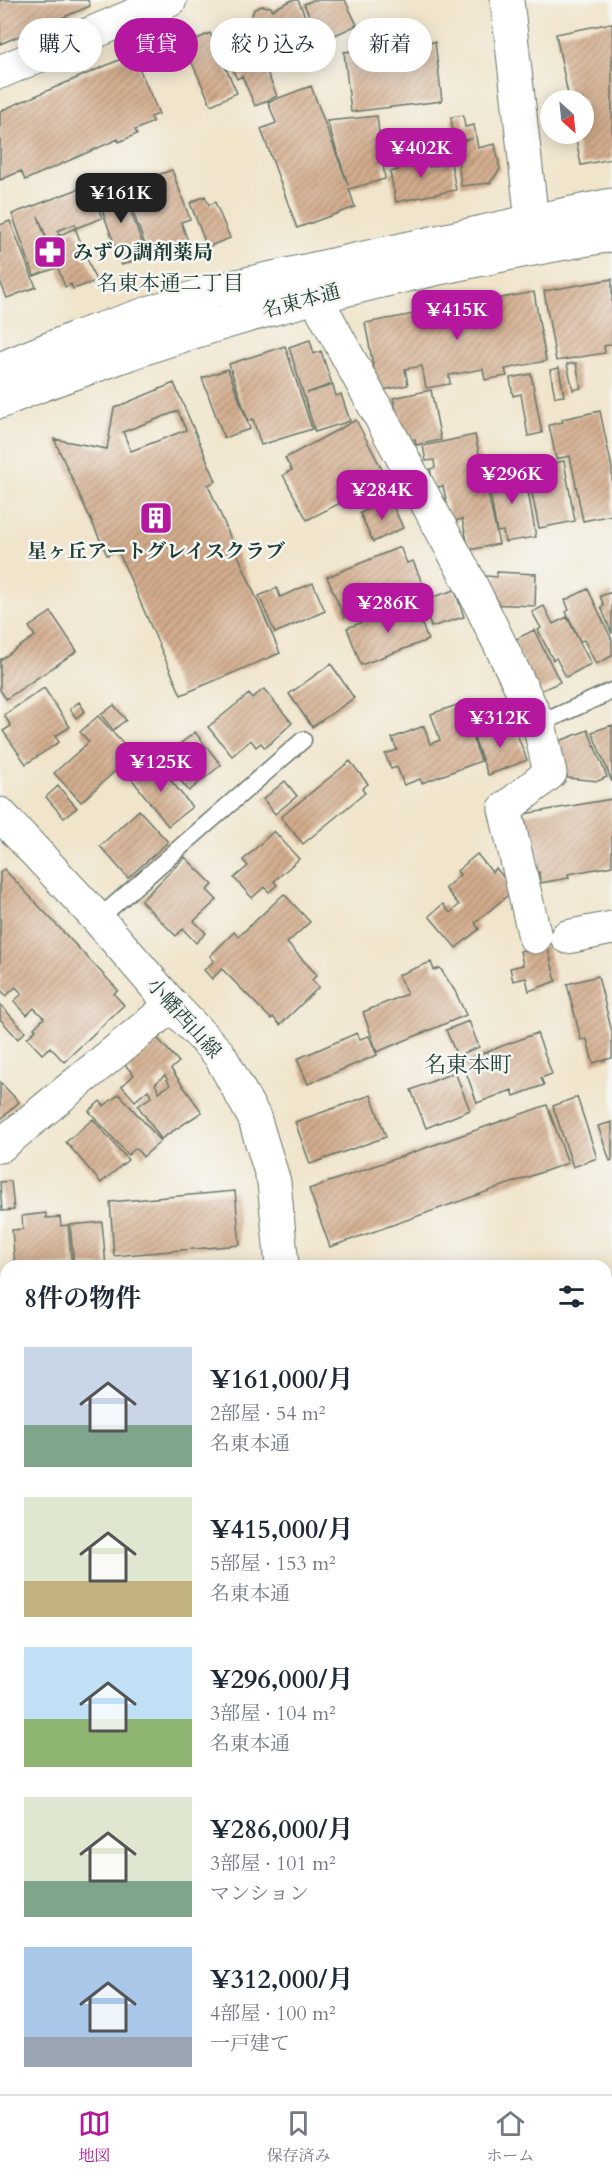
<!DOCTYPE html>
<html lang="ja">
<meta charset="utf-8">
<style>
body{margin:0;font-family:Cardo,"Noto Serif JP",serif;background:#f6f6f7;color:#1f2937;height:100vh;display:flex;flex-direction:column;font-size:22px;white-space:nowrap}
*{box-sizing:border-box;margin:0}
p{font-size:20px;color:#747a83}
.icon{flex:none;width:33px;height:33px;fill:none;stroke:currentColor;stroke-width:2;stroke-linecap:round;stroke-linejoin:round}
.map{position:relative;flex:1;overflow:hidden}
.side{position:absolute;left:0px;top:1260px;width:612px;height:834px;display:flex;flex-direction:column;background:#fff;border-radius:18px 18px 0 0;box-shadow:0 3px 15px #0003}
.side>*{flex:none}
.top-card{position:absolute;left:18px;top:18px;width:576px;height:54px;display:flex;gap:12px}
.needle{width:39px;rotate:153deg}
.controls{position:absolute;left:540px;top:90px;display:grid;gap:12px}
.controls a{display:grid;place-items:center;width:54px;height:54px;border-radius:50%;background:#fff;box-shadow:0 3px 15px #0003;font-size:30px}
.price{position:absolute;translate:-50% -51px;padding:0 14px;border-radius:12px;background:#b5179e;color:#fff;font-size:20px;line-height:39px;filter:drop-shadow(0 2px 3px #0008)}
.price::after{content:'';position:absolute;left:50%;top:36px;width:18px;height:14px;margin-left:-9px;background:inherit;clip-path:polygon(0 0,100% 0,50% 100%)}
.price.selected{background:#222;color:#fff}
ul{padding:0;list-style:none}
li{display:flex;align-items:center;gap:18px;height:150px;padding:0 24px}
li span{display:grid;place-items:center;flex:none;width:168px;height:120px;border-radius:0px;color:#555}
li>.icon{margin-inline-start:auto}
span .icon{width:72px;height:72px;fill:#fffc;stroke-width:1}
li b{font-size:26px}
h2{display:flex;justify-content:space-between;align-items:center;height:72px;padding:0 24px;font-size:26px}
.tag{padding:0 21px;border-radius:27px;background:#fff;box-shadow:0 3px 15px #0003;font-size:21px;line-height:54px}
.tag.selected{background:#b5179e;color:#fff}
.tabs{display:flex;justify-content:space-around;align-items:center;height:84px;border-top:2px solid #e0e1e3;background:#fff;font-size:16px;color:#747a83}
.tabs a{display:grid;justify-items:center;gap:3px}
.tabs .selected{color:#b5179e}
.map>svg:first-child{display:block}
</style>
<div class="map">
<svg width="612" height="2094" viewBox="0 0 612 2094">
<defs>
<pattern id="building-hatch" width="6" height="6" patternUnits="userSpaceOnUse" patternTransform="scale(1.5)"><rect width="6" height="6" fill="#d3ac8c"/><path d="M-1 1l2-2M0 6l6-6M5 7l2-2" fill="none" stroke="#ab8d73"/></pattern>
</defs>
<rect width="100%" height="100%" fill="#f6f6f2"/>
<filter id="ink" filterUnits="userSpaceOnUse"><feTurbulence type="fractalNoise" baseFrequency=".0167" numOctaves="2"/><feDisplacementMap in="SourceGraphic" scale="12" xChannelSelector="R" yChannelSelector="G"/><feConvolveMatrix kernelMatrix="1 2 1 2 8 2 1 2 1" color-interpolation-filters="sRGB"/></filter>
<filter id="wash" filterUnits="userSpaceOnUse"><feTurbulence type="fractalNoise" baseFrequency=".008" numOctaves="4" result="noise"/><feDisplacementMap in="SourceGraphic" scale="24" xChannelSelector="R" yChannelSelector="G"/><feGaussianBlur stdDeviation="1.35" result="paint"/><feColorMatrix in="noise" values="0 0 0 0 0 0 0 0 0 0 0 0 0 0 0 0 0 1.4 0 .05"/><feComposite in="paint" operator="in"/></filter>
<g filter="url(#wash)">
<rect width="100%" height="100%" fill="#f0e4cb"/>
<g id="blocks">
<!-- building -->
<path fill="url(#building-hatch)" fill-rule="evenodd" d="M0,0H88L90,6L0,44Z
M292,0H298L315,39L304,44L310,58L295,63L291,53L267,64L250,24L253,22L251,18L254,9L262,6L271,7L272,10Z
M313,0H345L357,25L318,43L313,32L316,31L304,4Z
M612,23V159L581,165L575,134H584V100H569L556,34Z
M241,25L261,69L265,67L277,96L255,106L242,76L237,79L217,35Z
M210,33L237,93L211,105L184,45Z
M435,42L442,101L351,112L344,52Z
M133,54L159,114L151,117L153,122L135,130L137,134L119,142L118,139L25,180L21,171L0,180V111Z
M311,86L348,185L327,121L377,116L385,179L349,189L355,207L297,228L261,129L276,123L268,102Z
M463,115L465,127L474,125L478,148L495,144L500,169L490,183L461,186L456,142L472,139L454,141L451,117Z
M427,154L429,167L451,163L456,190L396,202L390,172L398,170L397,160Z
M172,170L190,219L181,222L190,247L151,261L124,187Z
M120,182L147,256L122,265L95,191Z
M89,185L102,218L76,228L75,224L57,231L59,235L47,239L38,216L56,268L34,276L12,214Z
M205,196L209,205L215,202L230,238L207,247L190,203Z
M10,221L36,287L7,298L0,281V225Z
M75,228L96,281L73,289L71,284L65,287L48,241Z
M612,279V344L604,346L605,353L556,361L544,291Z
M534,292L546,361L505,369L507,376L485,380L483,369L449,375L450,384L426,388L422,366L405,369L408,385L378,391L365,323Z
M310,340L314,354L321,351L332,384L307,393L333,385L336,396L341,394L350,421L315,432L289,347Z
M285,346L312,429L261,445L253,419L248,421L229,364Z
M576,363L581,388L573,390L567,364Z
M559,368L564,396L555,397L550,370Z
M228,369L250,429L224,438L202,378Z
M531,374L542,433L528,436L521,394L513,396L510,378Z
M174,383L216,481L208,485L280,653L181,695L118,551L107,555L54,439L107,449L114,408ZM178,411L186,430L131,451L123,432Z
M431,390L441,440L416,445L415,439L408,440L400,428L393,398Z
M600,411L612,468V515L583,521L570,456L556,459L549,425L563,422L562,419Z
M356,420L387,479L307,520L283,475L292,470L285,458Z
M475,435L499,544L469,550L462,519L451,522L443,486L434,488L430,469L435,468L434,460L426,461L423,446Z
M564,461L575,521L539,528L527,468Z
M524,468L536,537L505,542L503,531L497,532L487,475Z
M390,499L403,528L373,542L360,513Z
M400,547L407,563L413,561L423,585L344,617L327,577Z
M497,572L536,574L535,606L486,604L475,575L497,577Z
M313,583L325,611L275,633L259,596L277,588L280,597Z
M588,589L612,640V656L596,664L584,640L580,641L566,612L569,610L565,600Z
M455,590L464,617L431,627L423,600Z
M612,592V634L601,607L604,606L600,596Z
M414,603L428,640L361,665L347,628Z
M544,606L553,624L567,617L591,664L566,677L556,658L553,660L538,630L541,628L532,612Z
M51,612L77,651L6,699L0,690V660L35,636L29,627Z
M534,630L560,682L536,693L514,640Z
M331,664L354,698L312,727L289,694Z
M44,688L70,727L55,736L59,742L26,764L3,731L11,726L4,715Z
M264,689L292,723L265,748L261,743L256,747L251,740L232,756L208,727L249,694L252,698Z
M79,702L85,711L76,718L70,709Z
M460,704L481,761L422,783L420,779L404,785L397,767L391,769L385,754L397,750L392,738L424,726L430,744L440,740L431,714Z
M114,705L126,720L113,730L101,715Z
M98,716L133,755L81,802L54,773L89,742L80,732Z
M513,724L527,760L488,775L474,738Z
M612,725V782L592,732Z
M588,730L607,777L598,781L568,778L552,744Z
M195,732L221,765L189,791L162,758Z
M154,759L192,807L168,826L131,778Z
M350,761L368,784L362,789L365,793L303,844L281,817Z
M285,781L297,796L275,814L263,799Z
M58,786L77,808L64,818L46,797Z
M612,799V866L568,874L569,878L540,883L539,872L534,873L524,814Z
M139,810L168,842L128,878L100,846Z
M274,831L299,859L274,881L277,885L269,892L264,887L252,898L234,878L248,866L243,860Z
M477,854L492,872L496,868L514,890L475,923L479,929L456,948L429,916L443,904L450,913L459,905L445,888L460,875L457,871Z
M185,857L213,885L207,890L217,900L194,921L206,933L196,943L183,929L176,936L141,901Z
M4,869L118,990L114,994L124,1005L64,1062L50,1047L42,1054L27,1038L36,1030L34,1028L44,1018L34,1008L27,1015L14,1001L22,994L16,987L6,996L0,989V872Z
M284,894L310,922L287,943L317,975L312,980L319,987L280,1025L273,1017L271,1019L222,969L212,979L204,970L214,961L210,956L234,932L238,937Z
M547,945L556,981L529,991L526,978L513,981L510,968L523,965L520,951Z
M431,962L434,970L440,968L455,991L466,1015L377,1052L363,1012L407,994L398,975Z
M598,976L612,1032V1058L593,1063L587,1039L581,1040L567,984Z
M0,1004L25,1032L18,1039L0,1019Z
M469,1021L479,1047L457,1056L446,1030Z
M151,1031L179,1062L171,1069L202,1112L161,1139L138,1106L151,1097L148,1090L135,1101L122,1086L134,1075L120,1059ZM165,1075L170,1085L159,1092L155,1084Z
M357,1033L360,1039L369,1036L377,1055L308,1084L297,1059Z
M537,1033L552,1074L541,1078L544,1085L514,1096L512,1090L477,1103L462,1061Z
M455,1072L470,1110L426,1128L411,1090Z
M0,1082L19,1102L0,1120Z
M119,1094L161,1141L143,1157L136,1148L128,1155L89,1111L100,1101L104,1106Z
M371,1095L386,1137L310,1164L295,1122Z
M577,1097L597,1158L573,1167L553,1106Z
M547,1105L568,1163L330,1247L309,1189Z
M93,1119L128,1160L101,1183L66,1142Z
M612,1122V1160L610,1161L598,1126Z
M11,1181L14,1210L2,1211L0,1182Z
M235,1191L240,1245L114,1256L110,1202Z
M46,1213V1218L60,1217L61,1226L68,1225L72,1266H15L12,1230L23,1229L22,1216Z
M102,1222L106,1266H74L70,1225Z
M612,1274V1380L606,1384V1278Z
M612,1395V1421L606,1413V1399Z
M606,1422L612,1430V1433L608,1436L612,1442V1460L606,1464Z
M612,1532V1585L606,1576V1544L609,1542L606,1537Z
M6,1566V1608L0,1610V1568Z
M606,1688L612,1697V1701L606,1704Z
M6,1772V1807L0,1811V1775Z
M4,1878L6,1881V1929L0,1933V1880Z
M6,1980V2077L0,2082V1985Z
M25,2088H63L67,2094H17Z
M260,2088H269L274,2094H253Z
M423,2088H492L489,2094H420Z"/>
</g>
</g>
<g filter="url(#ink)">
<use href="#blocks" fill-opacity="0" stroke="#687769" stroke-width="1.5"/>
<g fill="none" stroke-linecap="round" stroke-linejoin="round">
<!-- service casing -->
<g stroke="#687769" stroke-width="19">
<path id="service" d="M539,724L612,691
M98,919L303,740
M606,1941L612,1942
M536,2094L538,2088"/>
</g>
<!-- minor casing -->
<g stroke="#687769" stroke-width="35">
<path id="minor" d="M0,72L170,0
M315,296L465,573L539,724L550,773L505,809L535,937
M567,937L612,928
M0,1146L172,1005
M0,1389L6,1447
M606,1489L612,1484
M0,1540L6,1538
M0,1692L6,1701
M606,1885L612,1888"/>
</g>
<!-- tertiary casing -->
<g stroke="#687769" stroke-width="35">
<path id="tertiary" d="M507,0L532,221L530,249
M0,814L98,919L172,1005L219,1054L254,1117L274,1182L282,1266
M344,2088L348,2094"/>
</g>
<!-- secondary casing -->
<g stroke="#687769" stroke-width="35">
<path id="secondary" d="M0,369L78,337L214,291L532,221L612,205
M0,402C38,384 79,372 119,357C279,300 445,263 612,235"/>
</g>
<!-- service -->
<use href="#service" stroke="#fff" stroke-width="16"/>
<!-- minor -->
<use href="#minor" stroke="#fff" stroke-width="33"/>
<!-- tertiary -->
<use href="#tertiary" stroke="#fff" stroke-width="33"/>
<!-- secondary -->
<use href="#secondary" stroke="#fff" stroke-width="33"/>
</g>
</g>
<!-- icons -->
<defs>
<g id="pharmacy-square" transform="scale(1.725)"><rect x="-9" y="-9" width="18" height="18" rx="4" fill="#b5179e" stroke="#f6f6f2"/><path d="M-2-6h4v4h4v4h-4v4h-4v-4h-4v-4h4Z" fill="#fff"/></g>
<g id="building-square" transform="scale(1.725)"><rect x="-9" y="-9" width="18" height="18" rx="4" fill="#b5179e" stroke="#f6f6f2"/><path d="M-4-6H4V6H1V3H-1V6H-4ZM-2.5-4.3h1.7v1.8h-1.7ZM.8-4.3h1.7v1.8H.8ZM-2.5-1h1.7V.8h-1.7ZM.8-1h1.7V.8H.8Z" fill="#fff"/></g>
</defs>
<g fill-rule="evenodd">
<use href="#pharmacy-square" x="50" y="252"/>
<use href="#building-square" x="156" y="518"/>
</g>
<g text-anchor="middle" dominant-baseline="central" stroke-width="5" stroke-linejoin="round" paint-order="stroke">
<!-- poi labels -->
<g font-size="20" font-weight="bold" fill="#1f3d34" stroke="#f6f6f2" text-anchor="start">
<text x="73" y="252">みずの調剤薬局</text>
<text x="156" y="551" text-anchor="middle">星ヶ丘アートグレイスクラブ</text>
</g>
<!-- street labels -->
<g font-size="20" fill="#1f3d34" stroke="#f6f6f2">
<text transform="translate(301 301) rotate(-15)">名東本通</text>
<text transform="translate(184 1018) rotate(48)">小幡西山線</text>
</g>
<!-- neighbourhood labels -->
<g font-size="21" fill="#1f3d34" stroke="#f6f6f2">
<text x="170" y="283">名東本通二丁目</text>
</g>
<!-- quarter labels -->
<g font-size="22" fill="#1f3d34" stroke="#f6f6f2">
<text x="468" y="1065">名東本町</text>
</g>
</g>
</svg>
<div class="controls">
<a><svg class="needle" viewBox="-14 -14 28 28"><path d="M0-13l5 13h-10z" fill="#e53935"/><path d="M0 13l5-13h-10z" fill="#747a83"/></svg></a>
</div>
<b class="price" style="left:421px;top:179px">¥402K</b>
<b class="price selected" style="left:121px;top:224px">¥161K</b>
<b class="price" style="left:457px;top:341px">¥415K</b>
<b class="price" style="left:512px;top:505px">¥296K</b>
<b class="price" style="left:382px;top:521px">¥284K</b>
<b class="price" style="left:388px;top:634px">¥286K</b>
<b class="price" style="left:500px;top:749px">¥312K</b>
<b class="price" style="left:161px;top:793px">¥125K</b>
<div class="top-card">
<a class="tag">購入</a>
<a class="tag selected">賃貸</a>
<a class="tag">絞り込み</a>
<a class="tag">新着</a>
</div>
<section class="side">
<h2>8件の物件<svg class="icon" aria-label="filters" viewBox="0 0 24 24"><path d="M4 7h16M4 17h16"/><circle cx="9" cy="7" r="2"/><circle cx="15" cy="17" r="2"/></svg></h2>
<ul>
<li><span style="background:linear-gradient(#c9d6e8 65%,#7fa58c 0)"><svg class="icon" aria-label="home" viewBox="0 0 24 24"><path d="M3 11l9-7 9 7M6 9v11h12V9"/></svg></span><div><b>¥161,000/月</b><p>2部屋 · 54 m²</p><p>名東本通</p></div></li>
<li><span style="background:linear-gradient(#dfe7d0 70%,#c2b280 0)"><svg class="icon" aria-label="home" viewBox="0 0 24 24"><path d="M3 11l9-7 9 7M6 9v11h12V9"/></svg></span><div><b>¥415,000/月</b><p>5部屋 · 153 m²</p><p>名東本通</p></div></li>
<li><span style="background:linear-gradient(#bfe0f5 60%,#8fb573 0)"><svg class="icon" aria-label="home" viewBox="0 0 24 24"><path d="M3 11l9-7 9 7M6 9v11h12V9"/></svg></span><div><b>¥296,000/月</b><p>3部屋 · 104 m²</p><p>名東本通</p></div></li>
<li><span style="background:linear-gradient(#dfe7d0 70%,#7fa58c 0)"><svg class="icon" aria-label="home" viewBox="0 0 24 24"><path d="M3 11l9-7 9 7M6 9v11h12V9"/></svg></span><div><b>¥286,000/月</b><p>3部屋 · 101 m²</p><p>マンション</p></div></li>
<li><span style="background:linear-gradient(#a9c7e8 75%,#9aa5b1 0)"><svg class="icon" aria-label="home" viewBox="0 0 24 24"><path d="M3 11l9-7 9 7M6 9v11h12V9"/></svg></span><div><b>¥312,000/月</b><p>4部屋 · 100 m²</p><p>一戸建て</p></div></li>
</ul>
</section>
</div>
<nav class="tabs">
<a class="selected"><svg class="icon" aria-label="map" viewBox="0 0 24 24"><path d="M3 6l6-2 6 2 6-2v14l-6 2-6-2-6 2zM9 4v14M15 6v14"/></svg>地図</a>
<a><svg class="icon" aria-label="saved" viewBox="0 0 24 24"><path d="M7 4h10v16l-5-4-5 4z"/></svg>保存済み</a>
<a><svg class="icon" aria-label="home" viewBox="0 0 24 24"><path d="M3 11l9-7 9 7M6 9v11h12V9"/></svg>ホーム</a>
</nav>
